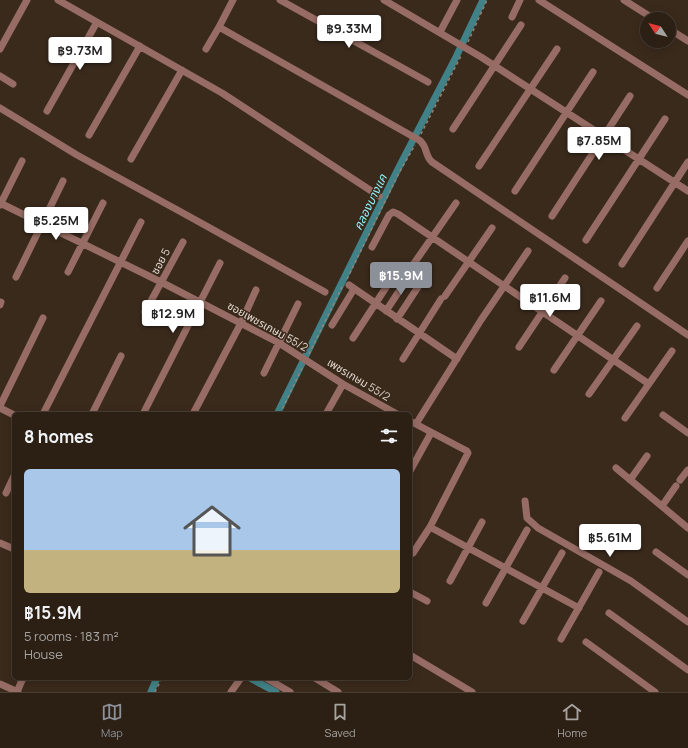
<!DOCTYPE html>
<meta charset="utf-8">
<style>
body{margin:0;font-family:Manrope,"Noto Sans Thai",sans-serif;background:#34281e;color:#f1f3f6;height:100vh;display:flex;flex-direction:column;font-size:15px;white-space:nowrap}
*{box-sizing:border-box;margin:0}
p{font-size:13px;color:#a6a3a0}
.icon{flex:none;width:22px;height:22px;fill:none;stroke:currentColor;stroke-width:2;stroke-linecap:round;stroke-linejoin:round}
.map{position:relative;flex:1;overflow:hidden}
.side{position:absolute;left:12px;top:412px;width:400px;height:268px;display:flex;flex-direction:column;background:#2c2015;border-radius:6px;box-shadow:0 2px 10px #0003,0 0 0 1px #483e34}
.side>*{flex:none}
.needle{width:26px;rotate:306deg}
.tools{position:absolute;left:640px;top:12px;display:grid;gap:8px}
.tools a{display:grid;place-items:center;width:36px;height:36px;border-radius:50%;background:#2c2015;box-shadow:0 2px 10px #0003,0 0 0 1px #483e34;font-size:20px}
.price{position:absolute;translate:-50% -34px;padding:0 9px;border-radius:4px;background:#fff;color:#222;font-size:13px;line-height:26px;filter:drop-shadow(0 1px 2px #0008)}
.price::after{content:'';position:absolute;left:50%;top:24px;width:12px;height:9px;margin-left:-6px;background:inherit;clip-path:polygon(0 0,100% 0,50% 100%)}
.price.selected{background:#8c9099;color:#fff}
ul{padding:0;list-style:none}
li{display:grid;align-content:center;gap:8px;height:212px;padding:0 12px}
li+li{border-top:1px solid #483e34}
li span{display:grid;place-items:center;height:124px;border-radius:6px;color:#555}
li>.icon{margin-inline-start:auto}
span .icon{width:72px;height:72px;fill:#fffc;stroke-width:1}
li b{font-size:17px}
h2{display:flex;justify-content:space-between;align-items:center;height:48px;padding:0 12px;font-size:17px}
.menu{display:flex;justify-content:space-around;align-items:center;height:56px;border-top:1px solid #483e34;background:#2c2015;font-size:11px;color:#a6a3a0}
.menu a{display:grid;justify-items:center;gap:2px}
.menu .selected{color:#8c9099}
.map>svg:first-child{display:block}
</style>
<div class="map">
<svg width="688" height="692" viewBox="0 0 688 692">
<rect width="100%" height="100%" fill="#3a2a1c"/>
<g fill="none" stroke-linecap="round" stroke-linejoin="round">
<!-- canal -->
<path stroke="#408287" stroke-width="7" d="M277,414L398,169L456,57L483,0
M250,678L276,692
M151,692L157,678"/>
<!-- path -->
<path stroke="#918478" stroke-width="1.5" stroke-dasharray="3 3" stroke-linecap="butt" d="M468,42L487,0
M421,134L462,54
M347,279L399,173L415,145
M309,354L342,287
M280,414L303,366
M155,692L162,678"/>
<!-- minor -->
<path stroke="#976c64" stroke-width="7" d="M58,0L222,93L379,196
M233,0L219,27L419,140C428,146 424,155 432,162L688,335
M280,0L428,82
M384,0L481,57L688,191
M539,0L688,95
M624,0L654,19
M512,17L520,0
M669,29L688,41
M440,32L457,0
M0,49L27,0
M206,49L219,27
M0,76L13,84
M0,108L77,155L192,218L325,292
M47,111L97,22
M453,129L521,25
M89,135L140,46
M131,159L182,70
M479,166L557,49
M515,191L593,72
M0,203L161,282L279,343L343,384L397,414
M0,205L22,161
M552,216L630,96
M586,240L665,119
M372,247L389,215L393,212L398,214L649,384
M622,264L688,162
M68,272L103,203
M408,272L456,203
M16,277L63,181
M349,285L457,359
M657,288L688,241
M445,296L492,228
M0,305L1,302
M386,311L407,279
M145,312L183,242
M397,319L420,284
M332,325L354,289
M353,338L398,269
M519,347L565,278
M403,359L441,299
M554,370L601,301
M264,373L298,304
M589,394L637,326
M0,406L43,318
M0,408L14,415
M43,414L141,222
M92,414L121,356
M143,414L220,263
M193,414L241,323L256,290
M326,414L343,384
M663,415L688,433
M625,418L672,351
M410,421L467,451L468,453L430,527L413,553
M416,424L481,320L528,251
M616,468L688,528
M410,471L431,433
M630,480L647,456
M680,480L688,470
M6,493L14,476
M525,501L527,518L538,528L631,581L688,622
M662,506L676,486
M430,527L579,608
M0,543L14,549
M656,552L688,575
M450,581L482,522
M410,592L427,601
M486,603L527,530
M609,613L688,670
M523,621L562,553
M561,639L599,572
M586,642L655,692
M410,655L472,692
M266,678L290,692
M315,678L338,692
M0,684L18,692
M17,692L23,678
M231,692L241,678"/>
</g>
<g text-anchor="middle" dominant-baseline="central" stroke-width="3" stroke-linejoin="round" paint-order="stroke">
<!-- street labels -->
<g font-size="11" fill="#e3d8cf" stroke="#3a2a1c">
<text transform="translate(160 261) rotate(-62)">ซอย 5</text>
<text transform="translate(268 326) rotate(29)">ซอยเพชรเกษม 55/2</text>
<text transform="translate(359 379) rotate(31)">เพชรเกษม 55/2</text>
</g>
<!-- water labels -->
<g font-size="12" font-style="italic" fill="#8bf2fa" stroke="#3a2a1c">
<text transform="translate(370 202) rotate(-64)">คลองบางแค</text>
</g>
</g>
</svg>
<div class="tools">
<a><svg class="needle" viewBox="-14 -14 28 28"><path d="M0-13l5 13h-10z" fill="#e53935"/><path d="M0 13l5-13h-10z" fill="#a6a3a0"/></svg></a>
</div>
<b class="price" style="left:349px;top:49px">฿9.33M</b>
<b class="price" style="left:80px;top:71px">฿9.73M</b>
<b class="price" style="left:599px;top:161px">฿7.85M</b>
<b class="price" style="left:56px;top:241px">฿5.25M</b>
<b class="price selected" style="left:401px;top:296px">฿15.9M</b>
<b class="price" style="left:550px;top:318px">฿11.6M</b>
<b class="price" style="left:173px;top:334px">฿12.9M</b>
<b class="price" style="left:610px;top:558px">฿5.61M</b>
<section class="side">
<h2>8 homes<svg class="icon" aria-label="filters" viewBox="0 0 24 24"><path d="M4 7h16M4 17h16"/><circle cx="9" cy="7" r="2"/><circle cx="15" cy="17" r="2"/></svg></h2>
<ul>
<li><span style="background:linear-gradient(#a9c7e8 65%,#c2b280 0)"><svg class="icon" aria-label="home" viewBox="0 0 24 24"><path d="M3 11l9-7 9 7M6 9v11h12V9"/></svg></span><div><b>฿15.9M</b><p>5 rooms · 183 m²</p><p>House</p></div></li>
</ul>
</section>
</div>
<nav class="menu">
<a class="selected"><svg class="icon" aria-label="map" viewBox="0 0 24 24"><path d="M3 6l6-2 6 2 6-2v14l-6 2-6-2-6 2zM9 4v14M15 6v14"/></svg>Map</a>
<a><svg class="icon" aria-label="saved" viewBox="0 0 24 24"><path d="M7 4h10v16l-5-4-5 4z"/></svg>Saved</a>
<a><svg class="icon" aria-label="home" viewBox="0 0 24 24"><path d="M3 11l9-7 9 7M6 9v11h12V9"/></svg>Home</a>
</nav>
